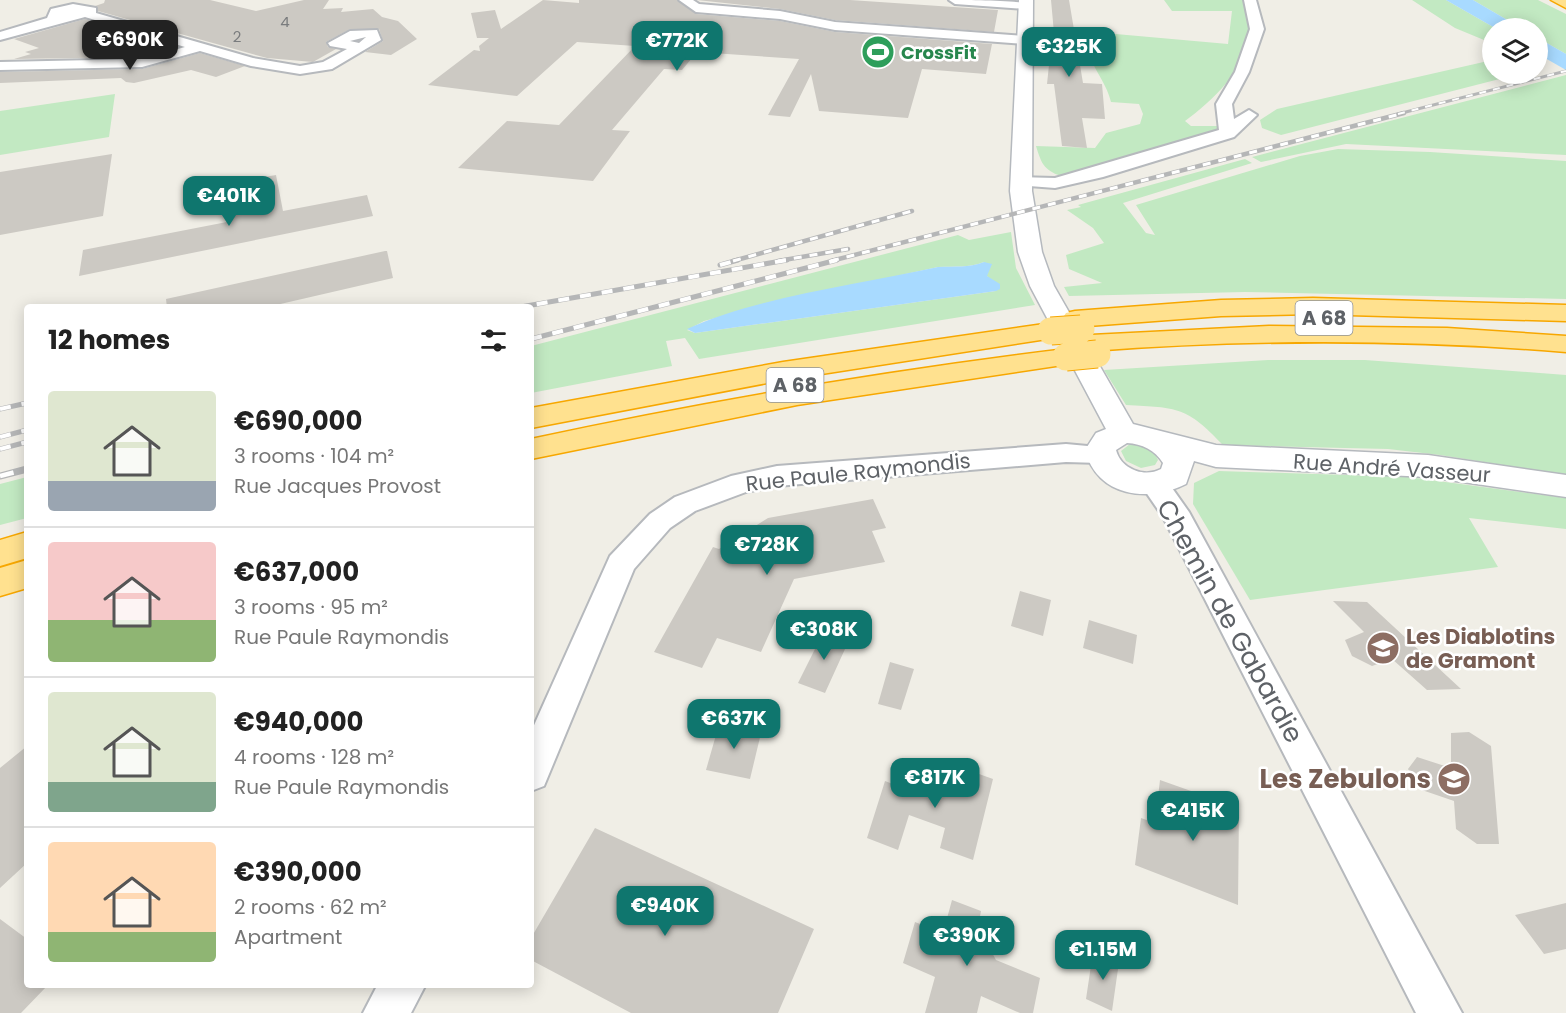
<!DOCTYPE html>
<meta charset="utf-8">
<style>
body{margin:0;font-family:Poppins,sans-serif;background:#f2f2f2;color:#222;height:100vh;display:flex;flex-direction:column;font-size:22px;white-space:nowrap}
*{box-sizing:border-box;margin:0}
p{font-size:20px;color:#767676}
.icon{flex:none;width:33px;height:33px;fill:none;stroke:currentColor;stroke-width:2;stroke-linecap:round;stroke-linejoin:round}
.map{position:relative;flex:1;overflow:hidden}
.drawer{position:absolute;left:24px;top:304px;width:510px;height:684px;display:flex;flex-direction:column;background:#fff;border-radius:6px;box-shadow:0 3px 15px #0003}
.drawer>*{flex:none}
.controls{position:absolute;left:1482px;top:18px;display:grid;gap:12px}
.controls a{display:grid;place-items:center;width:66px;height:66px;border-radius:50%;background:#fff;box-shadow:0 3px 15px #0003;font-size:30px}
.price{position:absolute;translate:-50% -51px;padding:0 14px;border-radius:12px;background:#0f766e;color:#fff;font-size:20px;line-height:39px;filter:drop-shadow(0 2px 3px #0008)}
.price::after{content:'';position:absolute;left:50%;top:36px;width:18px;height:14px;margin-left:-9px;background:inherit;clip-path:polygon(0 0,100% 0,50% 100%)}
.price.current{background:#222;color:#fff}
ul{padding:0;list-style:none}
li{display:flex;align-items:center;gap:18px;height:150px;padding:0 24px}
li+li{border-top:2px solid #e0e0e0}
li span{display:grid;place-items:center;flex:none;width:168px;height:120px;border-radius:6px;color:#555}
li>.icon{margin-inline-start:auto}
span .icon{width:72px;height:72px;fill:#fffc;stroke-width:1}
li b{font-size:26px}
h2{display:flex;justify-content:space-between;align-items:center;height:72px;padding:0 24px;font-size:26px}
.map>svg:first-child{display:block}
</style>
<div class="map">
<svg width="1566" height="1013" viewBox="0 0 1566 1013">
<rect width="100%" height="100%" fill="#f0eee6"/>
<!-- green -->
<path fill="#c2e9c2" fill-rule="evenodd" d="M1164,0H1243L1246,4C1247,13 1250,23 1250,32C1249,67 1211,102 1185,121L1191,126H1219L1216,132L1061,176C1043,170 1041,162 1036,146L1095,148L1106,133L1140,124L1143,114L1139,104L1111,102C1107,85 1097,74 1091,59C1087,49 1088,40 1080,33L1082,31L1228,44L1232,11H1172Z
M1412,0H1446L1495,28H1492V49L1484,40L1455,28Z
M1473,0H1538L1566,14V54L1538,38V28H1521Z
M1492,55V74H1519L1281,135L1262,128L1260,120L1277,109L1488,61Z
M1566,75V155L1346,144L1261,162L1252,157Z
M115,94L109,137L0,155V111Z
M1338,149L1430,152L1566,161V299L1245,292L1069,296L1064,287L1102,283L1069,269L1066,255L1104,243L1093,228L1067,210L1081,207L1078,205L1245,159L1252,163L1123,203L1146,233L1155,235L1136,205L1300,156Z
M1011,232L1016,268L1035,305L699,359L685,338L666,341L672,366L531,393V346L958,235L969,240ZM984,262L987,276L996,291L695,333L687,330L704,321L782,301L938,267C955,266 968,268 984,262Z
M1268,360H1365L1566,375V475L1440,455L1388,449L1223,445C1186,406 1178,408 1126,405L1104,370Z
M1130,444H1138L1153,450L1158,460L1155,465L1141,468L1126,461L1121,451Z
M1219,471L1408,477L1566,498V529L1469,518L1498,567L1250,600L1193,504L1194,483Z
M27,477V518L0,525V484Z"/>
<!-- water -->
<path fill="#a8daff" d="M1446,0H1473L1521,28H1495Z
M1538,38L1566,54V70L1538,54Z
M984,262L992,264L987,276L1000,284V289L996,291L695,333L687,329C758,297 860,284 938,267C955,266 968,268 984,262Z"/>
<!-- building -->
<path fill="#ccc9c3" d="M105,0H210L256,11L304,0H329L323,9L343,8L341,12L373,9L382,17L398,21L417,39L391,55L365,52L383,41L379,29H350L326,42L328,47L336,49L313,62L267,58L98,11L95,6L104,3Z
M543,0L579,3V0H677L696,14L780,21L835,32L992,44L986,74L922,69L908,118L819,111L811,74L790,117L768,115L799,59L697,52L682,70L664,69L612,130L630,131L593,181L458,168L507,121L559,125L635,46L577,42L517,96L428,85L474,50L480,51L479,46L489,38H477L471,13L495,10L501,29Z
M697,0H850L998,10L994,32L835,20L780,9Z
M1051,0H1069L1083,83L1102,84L1105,119L1082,118L1087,148L1062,146L1054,84H1047L1049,65H1042L1040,32L1054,33Z
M85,19L177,47L142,57L14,59L31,54L25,52L39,48L14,39Z
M200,53L245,66L216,77L191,70L134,83L126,82L121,78L0,83V72L142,69Z
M112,154L103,216L0,235V172Z
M276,175L283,211L367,195L373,216L79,276L83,250L232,221L228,183Z
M385,251H387L393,278L263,308H167L166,299Z
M873,499L886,528L872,531L885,562L794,579L761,652L717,638L702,668L654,652L713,547L719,549L768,518Z
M1020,591L1051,600L1043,636L1011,626Z
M1333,601L1367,602L1461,689L1427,690L1392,659L1372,666L1352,656L1345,640L1364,632Z
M1089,620L1137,635L1133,664L1083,648Z
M825,629L850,638L825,693L798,683Z
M890,662L914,669L901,710L878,704Z
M720,721L762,729L750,779L706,770Z
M1469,732L1491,746L1499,844H1477L1456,829L1454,801L1419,789L1408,769L1417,757L1451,768V733Z
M27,746V863L0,888V768Z
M951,764L993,779L973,860L940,848L945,828L909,815L898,850L867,838L885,781L903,788L909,770L945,783Z
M1160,780L1239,808L1238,905L1135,865L1141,818L1155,823Z
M595,828L814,929L778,1013H631L531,960V938Z
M952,900L981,911L978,927L996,960L1040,978L1033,1013H1020L981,996L977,1013H925L935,977L903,963L915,922L943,933Z
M1566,903V949L1544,954L1515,915Z
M0,919L27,939V986H47L21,1013H0Z
M1093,952L1119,962L1112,1011L1086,999Z"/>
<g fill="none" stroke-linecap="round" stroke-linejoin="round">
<!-- street casing -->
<g stroke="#b6b9bd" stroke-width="4">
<path id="street" d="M679,0H693L699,4L780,11L835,22L1024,36L1031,40L1024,44L835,30L780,19L696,12Z
M949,0C966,0 1021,0 1032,5L1026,9L955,4Z
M1244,0H1256L1264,29L1249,72L1232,104L1234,119L1249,110L1257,115L1234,137L1103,177L1055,188L1015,185L1012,181L1015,177L1055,178L1219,130L1216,104L1235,72L1250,29Z
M73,4L96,8V13L253,58L300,66L323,62L347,49L330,46L328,43L350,31L377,30L381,40L332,69L300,74L251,66L200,51L142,67L0,70V62L142,59L185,47L85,17L0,40V32L47,18L51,9ZM366,37L359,43L350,41Z
M1066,444L1109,448L1113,454L1109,460L1100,463L1066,462L777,486L746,492L695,511L670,528L634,569L544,786L531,791V732L610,556L650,514L675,497L731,476L777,466Z
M1155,475L1165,478L1189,512L1462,1013H1416L1163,517L1141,485L1145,478Z
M377,986H425L411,1013H363Z"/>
</g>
<!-- secondary casing -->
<g stroke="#b5b9be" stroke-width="3">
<path id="secondary" d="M1019,0H1033L1032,191L1042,252L1054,286L1133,424L1216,445L1428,455L1566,475V497L1428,477L1216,467L1194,461L1186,484C1149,503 1097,497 1085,450L1096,433L1106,429L1030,286L1018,252L1010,191ZM1127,443C1142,444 1155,450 1163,463L1161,469C1144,478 1121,469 1116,450Z"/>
</g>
<!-- highway casing -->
<g stroke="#f7a700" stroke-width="3">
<path id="highway" d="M1551,0H1566V8Z
M1313,298L1566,305V321L1313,314L1221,316L1075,327L1066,325L1062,319L1066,313L1075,311L1221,300Z
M1051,323L1060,325L1064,331L1060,337L783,380L531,428V408L783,362Z
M1269,326L1447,328L1566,336V352C1407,339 1250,339 1091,351L1081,349L1078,343L1081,337L1091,335Z
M1066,349L1076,351L1080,357L1076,363L797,405L531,459V439C708,401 886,371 1066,349Z
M27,532V558L0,566V540Z
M27,560V588L0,596V568Z"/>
</g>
<!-- street -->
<use href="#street" fill="#fff" fill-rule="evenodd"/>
<!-- secondary -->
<use href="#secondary" fill="#fff" fill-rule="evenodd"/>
<!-- highway -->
<use href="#highway" fill="#ffe18f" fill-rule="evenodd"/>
<!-- rail-far3 casing -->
<g stroke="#b5b6b7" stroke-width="3">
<path id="rail-far3" d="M1398,114L1566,71"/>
</g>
<!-- rail-far2 casing -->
<g stroke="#b5b6b7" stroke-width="4.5">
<path id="rail-far2" d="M733,261L912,211
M778,261L848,249
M831,261L1404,113"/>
</g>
<!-- rail-far1 casing -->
<g stroke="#b5b6b7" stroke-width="5">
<path id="rail-far1" d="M720,265L738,260
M515,308L787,260
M531,339L837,260
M0,409L27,403
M0,437L27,430
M0,449L27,442"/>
</g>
<!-- rail casing -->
<g stroke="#b5b6b7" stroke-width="7">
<path id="rail" d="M0,476L27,469"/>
</g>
<!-- rail-far3 -->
<use href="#rail-far3" stroke="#fff" stroke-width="2" stroke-dasharray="7" stroke-linecap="butt"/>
<!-- rail-far2 -->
<use href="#rail-far2" stroke="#fff" stroke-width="3" stroke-dasharray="8" stroke-linecap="butt"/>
<!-- rail-far1 -->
<use href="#rail-far1" stroke="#fff" stroke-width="4" stroke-dasharray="11" stroke-linecap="butt"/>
<!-- rail -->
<use href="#rail" stroke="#fff" stroke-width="4.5" stroke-dasharray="14" stroke-linecap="butt"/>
<!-- highway-bridge casing -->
<g stroke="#f7a700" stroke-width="29" stroke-linecap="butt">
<path id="highway-bridge" d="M1051,331L1081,329
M1066,357L1097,354"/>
</g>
<!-- highway-bridge -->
<use href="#highway-bridge" stroke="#ffe18f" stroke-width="27"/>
</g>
<!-- icons -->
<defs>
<g id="stadium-disc" transform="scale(1.725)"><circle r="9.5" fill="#2e9e5b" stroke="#fff"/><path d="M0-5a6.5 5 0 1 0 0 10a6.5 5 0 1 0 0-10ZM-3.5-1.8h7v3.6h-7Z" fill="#fff"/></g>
<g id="school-disc" transform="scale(1.725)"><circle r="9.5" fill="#8d6e63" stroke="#fff"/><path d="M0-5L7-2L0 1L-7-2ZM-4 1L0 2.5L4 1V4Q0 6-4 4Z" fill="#fff"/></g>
</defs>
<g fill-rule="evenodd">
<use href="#stadium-disc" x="878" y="52"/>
<use href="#school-disc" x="1383" y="648"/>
<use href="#school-disc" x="1454" y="779"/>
</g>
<g text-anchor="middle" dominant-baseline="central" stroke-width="5" stroke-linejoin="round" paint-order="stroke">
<!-- far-number labels -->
<g font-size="15" fill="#7a7c7e">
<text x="285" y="21">4</text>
<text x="237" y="36">2</text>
</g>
<!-- far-leisure labels -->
<g font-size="18" font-weight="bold" fill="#27864d" stroke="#fff" text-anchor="start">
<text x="901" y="52">CrossFit</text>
</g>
<!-- shield labels -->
<g fill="#fff" stroke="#8e9195" stroke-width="1.5">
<rect x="1295.5" y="301" width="57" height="34" rx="4.5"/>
<rect x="766.5" y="368" width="57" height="34" rx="4.5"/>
</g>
<g font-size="20" font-weight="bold" fill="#5e6267">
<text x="1324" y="318">A 68</text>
<text x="795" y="385">A 68</text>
</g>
<!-- street labels -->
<g font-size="21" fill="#5e6267" stroke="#fff">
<text transform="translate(1392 468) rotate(4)">Rue André Vasseur</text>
<text transform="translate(858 472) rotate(-6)">Rue Paule Raymondis</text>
</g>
<!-- education labels -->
<g font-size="21" font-weight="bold" fill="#785e54" stroke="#fff" text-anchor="start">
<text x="1406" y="636">Les Diablotins<tspan x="1406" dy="24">de Gramont</tspan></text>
</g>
<!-- near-street labels -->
<g font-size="26" fill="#5e6267" stroke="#fff">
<text transform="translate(1230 621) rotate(61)">Chemin de Gabardie</text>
</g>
<!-- near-education labels -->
<g font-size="26" font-weight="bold" fill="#785e54" stroke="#fff" text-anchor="end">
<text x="1431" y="779">Les Zebulons</text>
</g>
</g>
</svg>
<div class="controls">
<a><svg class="icon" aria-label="layers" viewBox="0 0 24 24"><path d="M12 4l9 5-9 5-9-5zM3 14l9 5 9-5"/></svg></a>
</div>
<b class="price current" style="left:130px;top:71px">€690K</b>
<b class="price" style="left:677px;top:72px">€772K</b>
<b class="price" style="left:1069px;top:78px">€325K</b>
<b class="price" style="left:229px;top:227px">€401K</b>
<b class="price" style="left:767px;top:576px">€728K</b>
<b class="price" style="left:824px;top:661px">€308K</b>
<b class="price" style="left:734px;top:750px">€637K</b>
<b class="price" style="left:935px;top:809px">€817K</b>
<b class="price" style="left:1193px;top:842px">€415K</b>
<b class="price" style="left:665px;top:937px">€940K</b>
<b class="price" style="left:967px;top:967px">€390K</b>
<b class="price" style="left:1103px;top:981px">€1.15M</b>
<section class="drawer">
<h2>12 homes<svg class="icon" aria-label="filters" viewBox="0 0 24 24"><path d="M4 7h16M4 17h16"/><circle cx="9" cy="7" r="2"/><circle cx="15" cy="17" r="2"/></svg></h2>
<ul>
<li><span style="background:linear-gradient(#dfe7d0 75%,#9aa5b1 0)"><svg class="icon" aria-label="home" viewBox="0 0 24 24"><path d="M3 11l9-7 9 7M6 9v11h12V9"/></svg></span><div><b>€690,000</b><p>3 rooms · 104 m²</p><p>Rue Jacques Provost</p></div></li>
<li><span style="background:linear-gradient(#f6c9c9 65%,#8fb573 0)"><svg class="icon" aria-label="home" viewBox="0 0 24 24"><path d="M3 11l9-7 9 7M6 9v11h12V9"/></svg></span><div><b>€637,000</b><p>3 rooms · 95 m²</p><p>Rue Paule Raymondis</p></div></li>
<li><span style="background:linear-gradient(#dfe7d0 75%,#7fa58c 0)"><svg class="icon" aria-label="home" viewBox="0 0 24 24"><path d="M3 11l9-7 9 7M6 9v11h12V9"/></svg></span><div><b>€940,000</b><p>4 rooms · 128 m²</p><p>Rue Paule Raymondis</p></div></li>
<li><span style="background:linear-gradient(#ffd9b3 75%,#8fb573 0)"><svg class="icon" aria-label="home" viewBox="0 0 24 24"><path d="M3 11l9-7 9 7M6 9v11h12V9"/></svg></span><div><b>€390,000</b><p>2 rooms · 62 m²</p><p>Apartment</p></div></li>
</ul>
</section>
</div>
